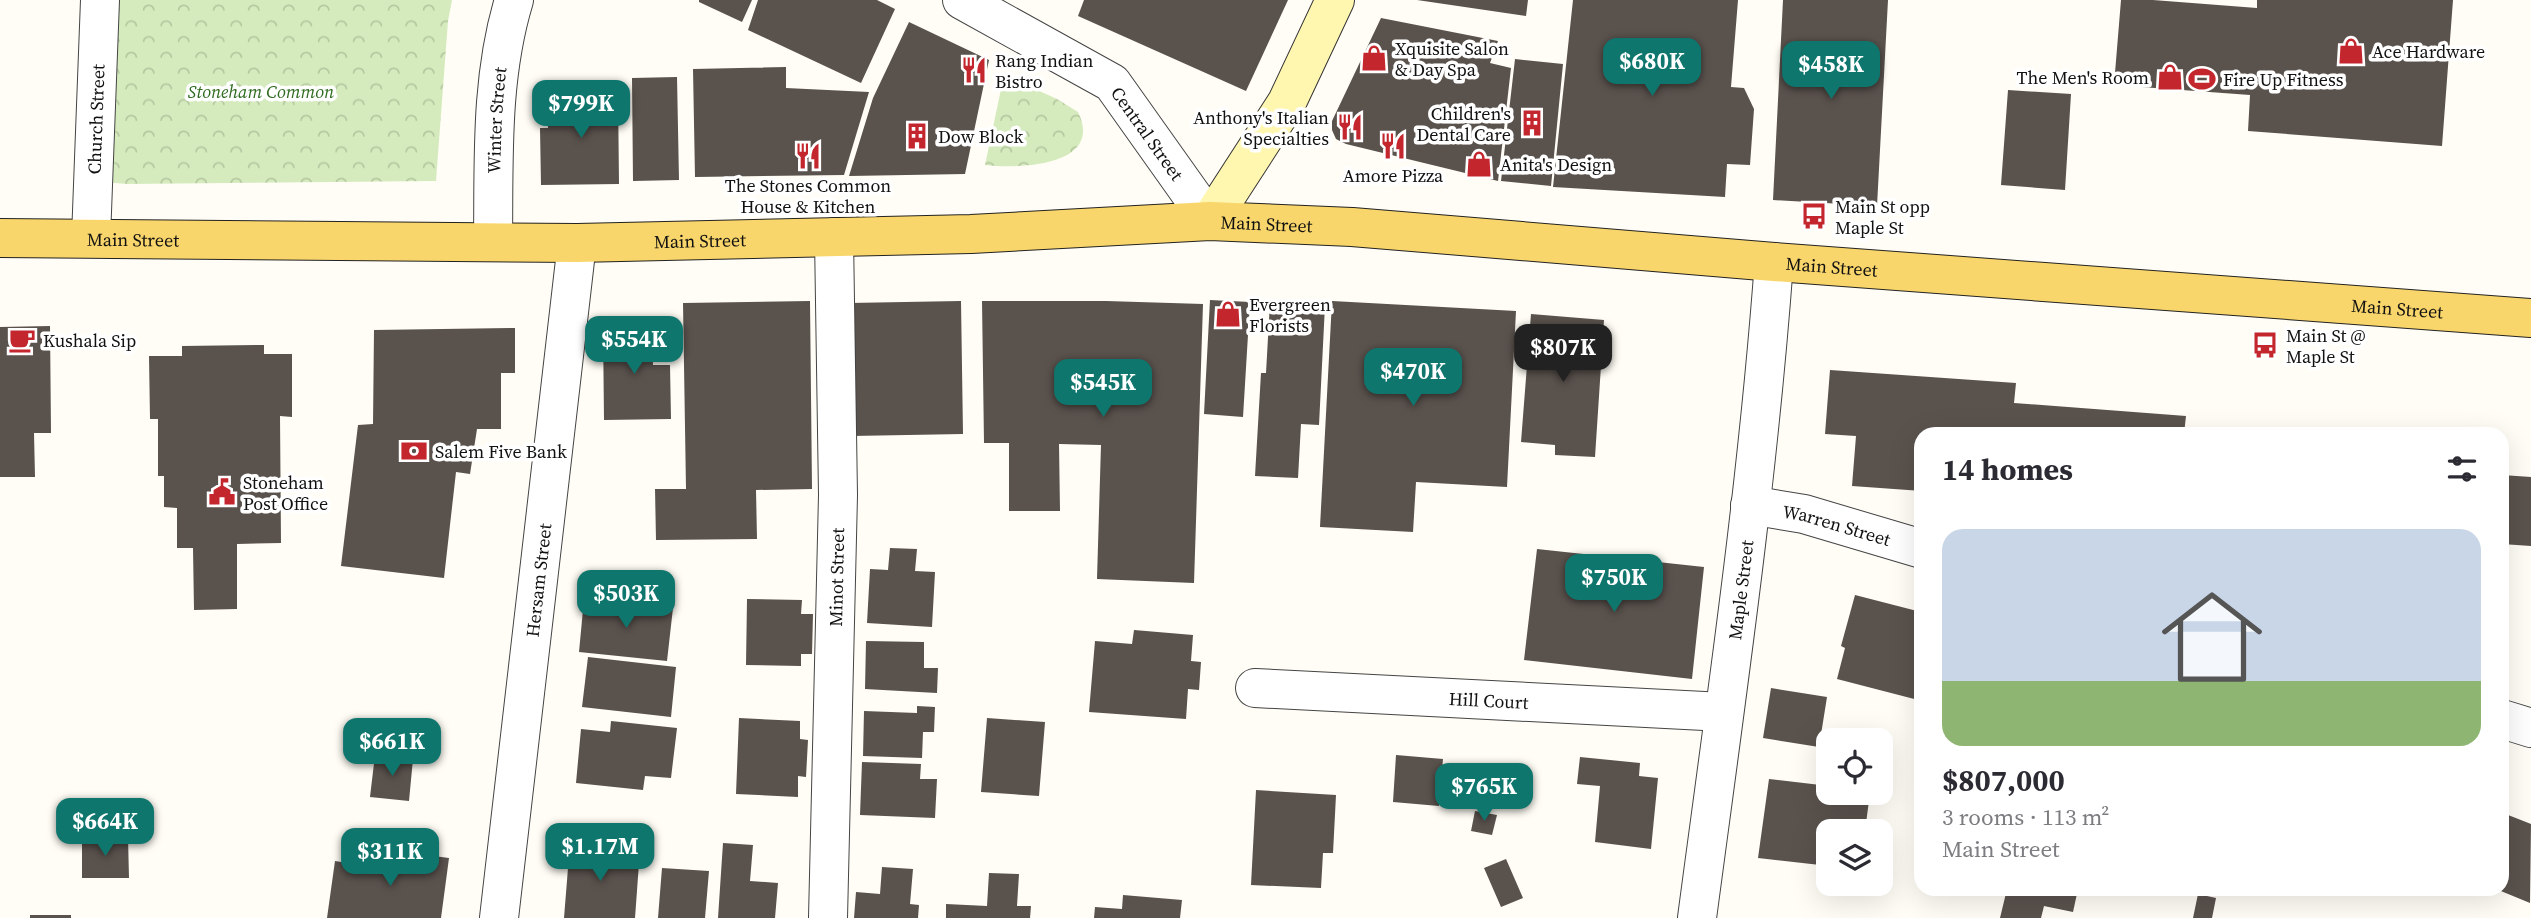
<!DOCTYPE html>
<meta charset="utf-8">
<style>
body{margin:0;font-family:"Source Serif 4",serif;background:#f2f2f3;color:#2b2b33;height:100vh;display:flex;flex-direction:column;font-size:26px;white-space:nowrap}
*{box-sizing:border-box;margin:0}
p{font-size:23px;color:#7c7c81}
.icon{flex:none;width:38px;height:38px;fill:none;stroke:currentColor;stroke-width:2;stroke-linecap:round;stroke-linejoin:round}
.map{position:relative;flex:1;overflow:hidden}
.sheet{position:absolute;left:1914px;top:427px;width:595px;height:469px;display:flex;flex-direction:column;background:#fff;border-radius:21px;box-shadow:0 7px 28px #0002}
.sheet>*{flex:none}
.tools{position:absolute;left:1816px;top:728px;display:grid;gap:14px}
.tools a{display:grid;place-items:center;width:77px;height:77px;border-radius:14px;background:#fff;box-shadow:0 7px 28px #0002;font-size:35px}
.price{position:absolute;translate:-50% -60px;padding:0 16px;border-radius:14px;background:#0f766e;color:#fff;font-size:23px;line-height:46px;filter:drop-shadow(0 2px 4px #0008)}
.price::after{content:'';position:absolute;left:50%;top:42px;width:21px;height:16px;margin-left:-10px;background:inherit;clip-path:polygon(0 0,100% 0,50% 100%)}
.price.on{background:#222;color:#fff}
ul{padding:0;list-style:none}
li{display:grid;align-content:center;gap:14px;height:371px;padding:0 28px}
li span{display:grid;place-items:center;height:217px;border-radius:21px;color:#555}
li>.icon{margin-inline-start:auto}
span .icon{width:126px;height:126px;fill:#fffc;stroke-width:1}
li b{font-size:30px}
h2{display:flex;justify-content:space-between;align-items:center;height:84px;padding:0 28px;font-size:30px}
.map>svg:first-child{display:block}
</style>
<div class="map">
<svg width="2531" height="918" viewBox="0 0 2531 918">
<defs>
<pattern id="park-crowns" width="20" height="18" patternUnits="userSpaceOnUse" patternTransform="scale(1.75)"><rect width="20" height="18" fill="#d5ebbd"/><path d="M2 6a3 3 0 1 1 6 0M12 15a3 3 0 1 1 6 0" fill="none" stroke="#b6c8a1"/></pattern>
</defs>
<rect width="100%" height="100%" fill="#fffdf5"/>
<!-- park -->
<path fill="url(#park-crowns)" d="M118,0H452L448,21L436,181L127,184L104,182Z
M1004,75L1057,99L1078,112C1105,167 1017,169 985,165Z"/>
<!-- building -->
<path fill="#5a524d" d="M699,0H752L742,22L699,2Z
M758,0H877L895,9L861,83L748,30Z
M1084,0H1288L1246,91L1078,16Z
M1417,0H1528L1526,16Z
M1573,0H1738L1731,87L1744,88L1754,109L1750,165L1727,164L1725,197L1553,187Z
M1783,0H1888L1877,206L1773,200Z
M2121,0H2153L2257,8V0H2453L2442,146L2248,131L2250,95L2114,85Z
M1381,18L1498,41L1490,63L1511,68L1498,181L1346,144L1336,139L1332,130V121Z
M909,22L989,60L965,174L849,176L873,98Z
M1515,59L1563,64L1551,186L1501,181Z
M786,67V88L869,92L844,175L695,177L693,69Z
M677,77L679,180L633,181L632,78Z
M2008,90L2071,94L2065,190L2001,185Z
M618,92L619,184L541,185L540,128H548L547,93Z
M1210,300L1250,302L1243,417L1204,414Z
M810,301L812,489L756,490L757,539L656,540L655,489H686L683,303Z
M961,301L963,434L851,436L849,303Z
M982,301H1106L1203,304L1194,583L1097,579L1101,445L1059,444L1060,511H1009V443H984Z
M1332,301L1516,311L1507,487L1416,482L1413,532L1320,527Z
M1270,302L1325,305L1319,425L1301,424L1298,478L1255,476L1261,373H1266Z
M1531,314L1604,320L1595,457L1555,455V445L1521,442Z
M50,326L51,433H34L35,477H0V327Z
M652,326L653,365H670L671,419L604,420L603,327Z
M515,328V373H501V429H477L470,474L456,472L444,578L341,566L358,425L373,424L374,330Z
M264,345V354H292V417L280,416L281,543L237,544V609L194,610L193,548H177V508L164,507V476H158V419H150L149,356H182V346Z
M1830,370L2016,383L2014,403L2186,416L2184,434H1922V491L1852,486L1856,436L1825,434Z
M2502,475L2531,477V546L2502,544Z
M890,548L917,549L915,571L935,572L932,627L867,623L870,569L888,570Z
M1537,549L1704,567L1692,679L1524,660Z
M1855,595L1921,612L1914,634L1922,636V701L1837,679L1845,648L1841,646Z
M584,599L673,608L667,661L579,652Z
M747,599L802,600L801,614H813L812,654H801V666L746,665Z
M1134,630L1193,635L1191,661L1201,662L1199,690L1188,689L1186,719L1089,712L1095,641L1132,644Z
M866,641L924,642V668H938L937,693L865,689Z
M588,657L676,667L671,717L582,707Z
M1771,688L1827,697L1819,747L1763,738Z
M917,706L935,707L934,732H923L922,758L863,756L864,711L917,713Z
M739,718L800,721V739L808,740L806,777L798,776V797L736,794Z
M987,718L1045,722L1039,796L981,792Z
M611,721L677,728L671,778L645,776L643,790L576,783L581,729L610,732Z
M375,755L413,759L409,801L370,797Z
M1396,755L1443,759L1439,806L1393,802Z
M1580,757L1640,763L1639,776L1658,778L1651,849L1595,842L1600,786L1577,784Z
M862,762L921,764L920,779H937L935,818L860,815Z
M1769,779L1829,786V793H1870L1865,831H1829V866L1758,858Z
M1256,790L1336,795L1333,853H1323L1321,888L1251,885Z
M1475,811L1497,815L1492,835L1471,831Z
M2503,813L2531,824L2530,903L2496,889H2502Z
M128,837L129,878H82V838Z
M570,843L621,847L620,861L639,863L635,918H564Z
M723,843L753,845L750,881L778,883L775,918H718Z
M387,850L449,858L441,918H327L335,861L385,869Z
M1506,859L1523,898L1501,907L1484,868Z
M882,867L913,869L910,904L919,905L918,918H854L856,892L880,894Z
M662,868L709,871L705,918H658Z
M989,873L1019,874L1017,906H1031L1030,918H946V904L987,906Z
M2007,889H2078L2073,912L2044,906L2041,918H2000Z
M2198,894L2216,898L2212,918H2193Z
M1123,895L1182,900L1180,918H1094L1095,907L1122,909Z
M30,915H71V918H30Z"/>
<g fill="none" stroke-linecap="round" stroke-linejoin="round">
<!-- minor casing -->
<g stroke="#444" stroke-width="40">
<g id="minor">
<path id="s1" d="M91,238L100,0"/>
<path id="s2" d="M493,242C494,161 490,79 514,0"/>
<path id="s3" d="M1750,505L1804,514L1922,549"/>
<path id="s4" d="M1255,688L1724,712"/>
<path d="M2502,719L2531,728"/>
<path id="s5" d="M499,918L577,243"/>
<path id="s6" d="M828,918L838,495L834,237"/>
</g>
</g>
<!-- tertiary casing -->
<g stroke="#444" stroke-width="40">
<g id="tertiary">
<path id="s7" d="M962,0L1112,83L1210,221"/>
<path id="s8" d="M1697,918C1726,700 1758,481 1774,262"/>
</g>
</g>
<!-- secondary casing -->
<g stroke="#333" stroke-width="40">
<path id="secondary" d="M1210,221L1287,102L1335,0"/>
</g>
<!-- primary casing -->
<g stroke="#222" stroke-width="40">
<g id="primary">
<path id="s9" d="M0,238L577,243L971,234L1210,221L1352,227L1774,262L2531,318"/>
</g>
</g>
<!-- minor -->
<use href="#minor" stroke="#fff" stroke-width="38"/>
<!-- tertiary -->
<use href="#tertiary" stroke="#fff" stroke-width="38"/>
<!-- secondary -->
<use href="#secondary" stroke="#fff6b0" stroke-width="38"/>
<!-- primary -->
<use href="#primary" stroke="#f9d66b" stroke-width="38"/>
</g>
<!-- icons -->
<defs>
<g id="shop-bare" transform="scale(2.1)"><path d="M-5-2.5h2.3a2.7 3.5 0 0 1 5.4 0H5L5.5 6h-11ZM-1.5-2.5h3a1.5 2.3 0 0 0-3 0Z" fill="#c4262e" stroke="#fff" stroke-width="2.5" paint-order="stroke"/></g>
<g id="restaurant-bare" transform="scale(2.1)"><path d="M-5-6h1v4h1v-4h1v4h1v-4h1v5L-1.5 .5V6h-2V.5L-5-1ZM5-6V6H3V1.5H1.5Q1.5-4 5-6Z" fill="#c4262e" stroke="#fff" stroke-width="2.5" paint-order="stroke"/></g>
<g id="stadium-bare" transform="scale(2.1)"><path d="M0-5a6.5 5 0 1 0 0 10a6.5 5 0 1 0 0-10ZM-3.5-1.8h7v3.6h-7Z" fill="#c4262e" stroke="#fff" stroke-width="2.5" paint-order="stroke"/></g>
<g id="building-bare" transform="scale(2.1)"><path d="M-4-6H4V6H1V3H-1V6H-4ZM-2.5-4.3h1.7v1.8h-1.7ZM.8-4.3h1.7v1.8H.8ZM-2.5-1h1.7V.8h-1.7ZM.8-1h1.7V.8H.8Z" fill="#c4262e" stroke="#fff" stroke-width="2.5" paint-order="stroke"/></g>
<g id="bus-bare" transform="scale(2.1)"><path d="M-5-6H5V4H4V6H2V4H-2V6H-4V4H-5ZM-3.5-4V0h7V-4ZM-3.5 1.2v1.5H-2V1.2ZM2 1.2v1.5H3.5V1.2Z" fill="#c4262e" stroke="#fff" stroke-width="2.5" paint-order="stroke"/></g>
<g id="cafe-bare" transform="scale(2.1)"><path d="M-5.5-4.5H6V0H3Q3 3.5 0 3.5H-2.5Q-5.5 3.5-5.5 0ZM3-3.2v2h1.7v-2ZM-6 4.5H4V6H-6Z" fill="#c4262e" stroke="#fff" stroke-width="2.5" paint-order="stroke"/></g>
<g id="bank-bare" transform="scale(2.1)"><path d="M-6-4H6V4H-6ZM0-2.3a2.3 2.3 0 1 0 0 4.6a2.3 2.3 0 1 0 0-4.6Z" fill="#c4262e" stroke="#fff" stroke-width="2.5" paint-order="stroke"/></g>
<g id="civic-bare" transform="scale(2.1)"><path d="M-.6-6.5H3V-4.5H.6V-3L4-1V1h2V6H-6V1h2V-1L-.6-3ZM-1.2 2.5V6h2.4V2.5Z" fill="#c4262e" stroke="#fff" stroke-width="2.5" paint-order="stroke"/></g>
</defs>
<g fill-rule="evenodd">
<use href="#shop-bare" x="2351" y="51"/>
<use href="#shop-bare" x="1374" y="58"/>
<use href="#restaurant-bare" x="974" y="70"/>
<use href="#shop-bare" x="2170" y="77"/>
<use href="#stadium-bare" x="2202" y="79"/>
<use href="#building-bare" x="1532" y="123"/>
<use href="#restaurant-bare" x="1350" y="127"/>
<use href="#building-bare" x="917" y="136"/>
<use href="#restaurant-bare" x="1393" y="146"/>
<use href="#restaurant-bare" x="808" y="156"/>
<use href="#shop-bare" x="1479" y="164"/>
<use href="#bus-bare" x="1814" y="216"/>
<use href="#shop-bare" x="1228" y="314"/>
<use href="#cafe-bare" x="22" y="340"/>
<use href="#bus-bare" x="2265" y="345"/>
<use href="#bank-bare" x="414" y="451"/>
<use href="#civic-bare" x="222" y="492"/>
</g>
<g text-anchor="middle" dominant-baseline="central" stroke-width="7" stroke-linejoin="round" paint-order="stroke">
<!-- poi labels -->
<g font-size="18" fill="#111" stroke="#fff" text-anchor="start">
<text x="1395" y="48">Xquisite Salon<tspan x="1395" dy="21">&amp; Day Spa</tspan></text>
<text x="2372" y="51">Ace Hardware</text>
<text x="995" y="60">Rang Indian<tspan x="995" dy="21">Bistro</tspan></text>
<text x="2149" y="77" text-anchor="end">The Men's Room</text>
<text x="2223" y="79">Fire Up Fitness</text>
<text x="1511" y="113" text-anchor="end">Children's<tspan x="1511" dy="21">Dental Care</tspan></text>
<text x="1329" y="117" text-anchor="end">Anthony's Italian<tspan x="1329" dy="21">Specialties</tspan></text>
<text x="938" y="136">Dow Block</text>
<text x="1500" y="164">Anita's Design</text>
<text x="1393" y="175" text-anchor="middle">Amore Pizza</text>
<text x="808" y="185" text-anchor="middle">The Stones Common<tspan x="808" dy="21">House &amp; Kitchen</tspan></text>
<text x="1835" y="206">Main St opp<tspan x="1835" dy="21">Maple St</tspan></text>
<text x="1249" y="304">Evergreen<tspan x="1249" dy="21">Florists</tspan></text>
<text x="2286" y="335">Main St @<tspan x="2286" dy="21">Maple St</tspan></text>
<text x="43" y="340">Kushala Sip</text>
<text x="435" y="451">Salem Five Bank</text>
<text x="243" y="482">Stoneham<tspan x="243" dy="21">Post Office</tspan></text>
</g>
<!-- park labels -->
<g font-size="18" font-style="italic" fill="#2f6b1f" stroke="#fff">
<text x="261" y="91">Stoneham Common</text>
</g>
<!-- street labels -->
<g font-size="18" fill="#111" stroke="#fff">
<text stroke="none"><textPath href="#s1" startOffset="119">Church Street</textPath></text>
<text stroke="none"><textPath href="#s2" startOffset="122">Winter Street</textPath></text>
<text stroke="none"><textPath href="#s7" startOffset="233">Central Street</textPath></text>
<text stroke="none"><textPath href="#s9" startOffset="1267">Main Street</textPath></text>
<text stroke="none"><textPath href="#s9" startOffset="133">Main Street</textPath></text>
<text stroke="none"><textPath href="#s9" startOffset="700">Main Street</textPath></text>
<text stroke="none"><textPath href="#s9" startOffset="1834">Main Street</textPath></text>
<text stroke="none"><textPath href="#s9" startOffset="2401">Main Street</textPath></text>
<text stroke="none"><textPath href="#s3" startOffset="89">Warren Street</textPath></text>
<text stroke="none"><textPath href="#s6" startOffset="341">Minot Street</textPath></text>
<text stroke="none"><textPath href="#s5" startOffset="340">Hersam Street</textPath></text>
<text stroke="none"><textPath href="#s8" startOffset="331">Maple Street</textPath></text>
<text stroke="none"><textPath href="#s4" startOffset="234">Hill Court</textPath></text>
</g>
</g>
</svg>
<div class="tools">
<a><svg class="icon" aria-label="locate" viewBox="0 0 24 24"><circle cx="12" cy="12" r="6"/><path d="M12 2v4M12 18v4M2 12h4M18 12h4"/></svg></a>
<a><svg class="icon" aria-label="layers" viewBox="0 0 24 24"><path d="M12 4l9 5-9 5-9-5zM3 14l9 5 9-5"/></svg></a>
</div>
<b class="price" style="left:1652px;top:98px">$680K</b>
<b class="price" style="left:1831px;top:101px">$458K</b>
<b class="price" style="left:581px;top:140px">$799K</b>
<b class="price" style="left:634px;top:376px">$554K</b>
<b class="price on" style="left:1563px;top:384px">$807K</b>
<b class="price" style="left:1413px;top:408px">$470K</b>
<b class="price" style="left:1103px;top:419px">$545K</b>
<b class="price" style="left:1614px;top:614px">$750K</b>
<b class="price" style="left:626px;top:630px">$503K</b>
<b class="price" style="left:392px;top:778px">$661K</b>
<b class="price" style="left:1484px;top:823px">$765K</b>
<b class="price" style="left:105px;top:858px">$664K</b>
<b class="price" style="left:600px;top:883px">$1.17M</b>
<b class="price" style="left:390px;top:888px">$311K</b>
<section class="sheet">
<h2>14 homes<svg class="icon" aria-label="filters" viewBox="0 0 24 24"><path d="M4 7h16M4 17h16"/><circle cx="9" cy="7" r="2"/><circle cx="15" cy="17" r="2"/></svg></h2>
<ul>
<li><span style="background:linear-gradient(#c9d6e8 70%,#8fb573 0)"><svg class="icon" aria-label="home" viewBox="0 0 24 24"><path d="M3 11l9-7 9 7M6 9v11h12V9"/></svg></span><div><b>$807,000</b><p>3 rooms · 113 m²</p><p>Main Street</p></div></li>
</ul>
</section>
</div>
